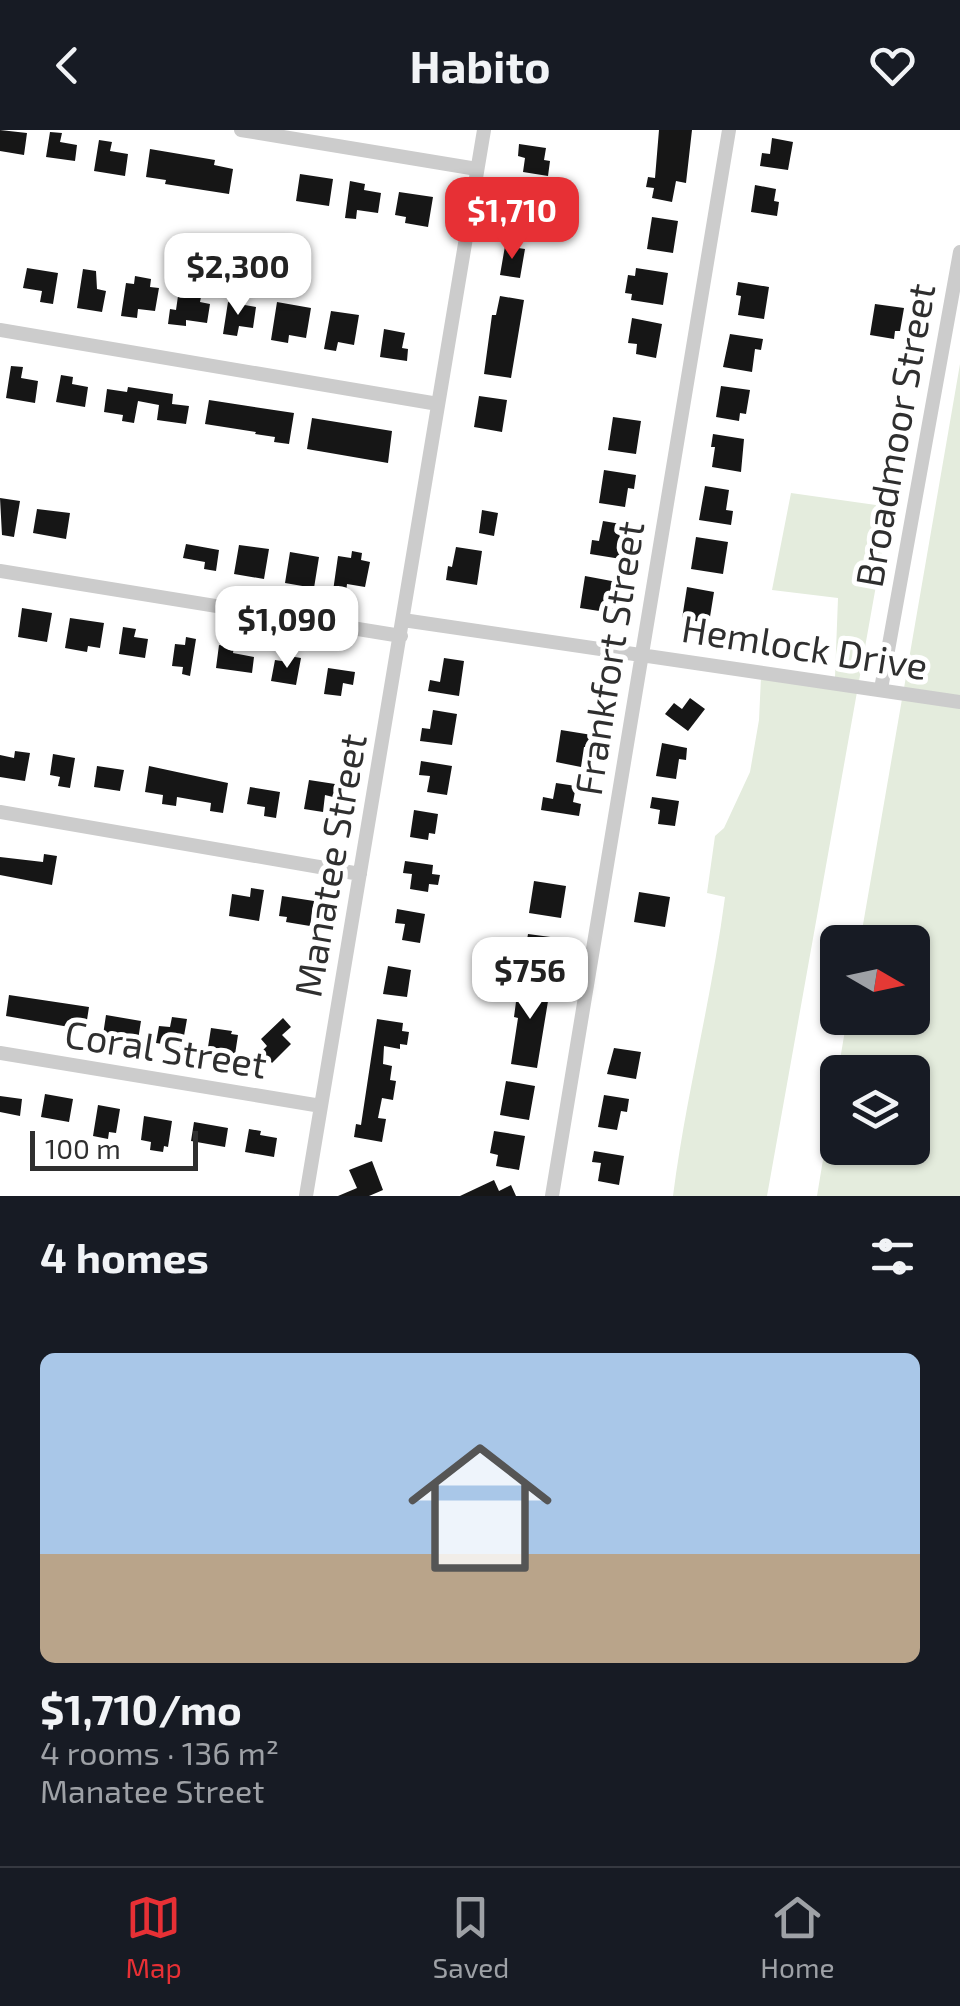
<!DOCTYPE html>
<meta charset="utf-8">
<style>
body{margin:0;font-family:"Exo 2",sans-serif;background:#20242c;color:#f1f3f6;height:100vh;display:flex;flex-direction:column;font-size:38px;white-space:nowrap}
*{box-sizing:border-box;margin:0}
p{font-size:32px;color:#9ea1a6}
.icon{flex:none;width:55px;height:55px;fill:none;stroke:currentColor;stroke-width:2;stroke-linecap:round;stroke-linejoin:round}
.map{position:relative;height:1066px;overflow:hidden}
.details{display:flex;flex-direction:column;background:#171b24;flex:1}
.details>*{flex:none}
.needle{width:65px;rotate:99deg}
.buttons{position:absolute;left:820px;top:795px;display:grid;gap:20px}
.buttons a{display:grid;place-items:center;width:110px;height:110px;border-radius:15px;background:#171b24;box-shadow:0 2px 8px #0004;font-size:50px}
.scale{position:absolute;left:30px;bottom:25px;width:168px;box-sizing:border-box;padding-left:10px;border:5px solid #2f2f2f;border-top:0;font-size:28px;line-height:35px;white-space:nowrap;color:#2f2f2f;-webkit-text-stroke:8px #fff;paint-order:stroke}
.price{position:absolute;translate:-50% -85px;padding:0 22px;border-radius:20px;background:#fff;color:#222;font-size:32px;line-height:65px;filter:drop-shadow(0 2px 5px #0008)}
.price::after{content:'';position:absolute;left:50%;top:60px;width:30px;height:22px;margin-left:-15px;background:inherit;clip-path:polygon(0 0,100% 0,50% 100%)}
.price.on{background:#e73035;color:#fff}
ul{padding:0;list-style:none}
li{display:grid;align-content:center;gap:20px;height:530px;padding:0 40px}
li span{display:grid;place-items:center;height:310px;border-radius:15px;color:#555}
li>.icon{margin-inline-start:auto}
span .icon{width:180px;height:180px;fill:#fffc;stroke-width:1}
li b{font-size:42px}
h2{display:flex;justify-content:space-between;align-items:center;height:120px;padding:0 40px;font-size:42px}
header{display:flex;justify-content:space-between;align-items:center;height:130px;padding:0 40px;background:#171b24;font-size:45px;font-weight:700}
.menu{display:flex;justify-content:space-around;align-items:center;height:140px;border-top:2px solid #363941;background:#171b24;font-size:28px;color:#9ea1a6}
.menu a{display:grid;justify-items:center;gap:5px}
.menu .on{color:#e73035}
.map>svg:first-child{display:block}
</style>
<header><svg class="icon" aria-label="back" viewBox="0 0 24 24"><path d="M15 5l-7 7 7 7"/></svg>Habito<svg class="icon" aria-label="heart" viewBox="0 0 24 24"><path d="M12 20l-8-8c-3-5 5-10 8-4 3-6 11-1 8 4z"/></svg></header>
<div class="map">
<svg width="960" height="1066" viewBox="0 0 960 1066">
<rect width="100%" height="100%" fill="#fff"/>
<!-- green -->
<path fill="#e4ecdd" d="M960,234V567L904,558Z
M791,363L890,377L859,551L835,547L838,468L772,460Z
M761,547L857,562L767,1066H673C686,965 712,867 725,767L707,763L715,706L724,698L750,642L759,590Z
M902,569L960,578V1066H817L837,945L838,1018H912V942H838L847,888H912V812H860Z"/>
<!-- building -->
<path fill="#161616" d="M0,0L27,3L24,25L0,21Z
M659,0H692L686,53L676,51L672,72L652,68L654,58L646,57L648,47L655,48Z
M50,2L62,3L60,12L77,15L75,31L46,27Z
M772,8L793,12L788,40L760,36L762,23L770,24Z
M99,10L112,12L110,21L128,24L125,46L94,41Z
M519,14L546,18L544,30L550,31L548,46L523,42L525,28L518,26Z
M150,19L215,30L214,35L233,39L229,64L165,54L166,50L146,47Z
M300,44L333,49L329,76L296,71Z
M350,51L365,54L364,60L381,63L378,83L357,80L356,89L345,88Z
M755,55L776,59L774,71L779,72L777,86L751,82Z
M399,62L433,67L428,97L405,93L406,87L395,85Z
M652,87L678,91L673,123L647,119Z
M505,116L525,119L520,148L500,145Z
M27,138L58,143L53,174L40,172L42,161L23,158Z
M636,138L668,143L663,175L631,170L632,164L625,163L628,145L635,146Z
M83,139L96,141L97,159L106,161L102,182L77,178Z
M135,146L151,149L150,157L159,158L155,181L138,179L137,188L121,186L126,153L134,154Z
M738,152L769,157L764,189L738,185L741,166L736,165Z
M179,159L202,162L200,172L210,174L207,193L186,190V196L168,194L170,179L176,180Z
M500,166L524,170L511,248L484,244L492,185H496Z
M228,172L256,177L253,198L239,196L237,206L223,204Z
M277,172L311,178L306,208L289,205L288,213L271,210Z
M875,174L904,178L900,201H895L894,209L870,205Z
M331,181L359,185L354,215L338,212L336,221L324,219Z
M632,188L662,194L656,228L636,224L637,214L628,213Z
M384,199L405,203L402,218L408,219L407,231L380,227Z
M730,204L763,209L761,220L755,219L752,242L723,237Z
M11,236L23,237L21,248L38,251L35,273L6,268Z
M61,245L73,247L72,254L88,257L85,277L56,272Z
M721,256L750,260L746,284L740,283L739,291L716,287Z
M128,257L173,264L172,274L189,276L186,294L157,290L159,275L138,271L134,293L122,291L123,285L104,282L107,259L127,262Z
M479,266L507,270L502,302L474,297Z
M209,270L294,283L289,314L274,312L275,307L255,304L256,302L205,294Z
M613,287L641,291L636,324L608,320Z
M312,288L392,301L388,333L307,319Z
M713,304L744,309L741,342L712,337L715,317H711Z
M604,340L636,345L634,359L628,358L625,377L599,373Z
M705,356L729,360L726,380L733,381L731,395L699,390Z
M0,368L20,371L14,407L2,405Z
M37,379L70,383L66,409L33,403Z
M482,380L498,383L494,406L479,403Z
M603,391L627,395L621,429L590,424L592,410L599,411Z
M696,407L728,412L723,444L691,439Z
M186,414L219,420L216,441L204,439L205,432L183,428Z
M239,415L269,419L264,449L234,444Z
M456,417L482,421L477,455L446,450L448,436L452,437Z
M352,421L362,423L361,430L370,432L365,457L347,454L346,463L333,461L338,426L351,428Z
M290,422L319,427L314,458L285,453Z
M585,446L617,452L612,483L580,478Z
M687,457L714,462L709,493L682,489Z
M22,478L52,483L47,512L18,507Z
M70,488L104,493L100,518L88,516L87,522L65,518Z
M123,497L136,499L134,507L148,509L145,528L119,524Z
M186,507L196,509L190,546L182,544L183,537L172,536L175,514L185,515Z
M219,515L234,517L233,523L254,527L252,543L216,538Z
M289,526L301,528L296,555L271,551L275,530L288,532Z
M444,528L464,531L459,566L428,561L430,550L440,552Z
M328,538L355,542L353,555L343,553L341,566L324,564Z
M690,568L705,579L688,601L665,584L674,573L682,579Z
M433,580L457,584L452,615L420,611L422,598L430,599Z
M561,600L592,605L590,617H584L581,637L556,632Z
M662,613L687,618L686,630L679,629L676,649L656,646Z
M15,621L30,623L25,651L0,647V625L14,628Z
M53,624L75,628L70,658L58,656L60,647L50,645Z
M421,631L452,636L447,665L427,662L430,646L419,645Z
M97,636L124,640L120,661L94,657Z
M149,636L228,653L223,683L210,681L211,673L177,667L176,676L162,674L163,665L145,662Z
M309,650L335,654L333,667L325,665L323,682L304,679Z
M556,653L576,656L573,672L581,674L579,686L541,680L543,667L553,669Z
M250,657L280,662L276,688L264,686L265,677L247,674Z
M652,667L679,671L675,696L658,694L660,680L650,678Z
M414,680L438,684L435,704L429,703L428,710L410,707Z
M44,724L57,726L52,755L0,745V727L43,732Z
M405,731L433,735L432,744L440,745L438,755L429,754L428,762L410,759L412,744L403,743Z
M534,751L566,756L561,788L529,783Z
M251,758L264,760L259,791L229,786L232,764L250,767Z
M639,762L670,767L665,797L634,792Z
M282,766L314,771L310,796L286,792L287,787L279,786Z
M397,779L425,784L420,813L402,810L405,794L395,793Z
M528,804L558,808L556,821L547,820L544,835L523,832Z
M388,836L411,840L407,867L383,864Z
M519,849L551,853L537,938L511,934L518,888L514,887Z
M9,865L89,877L87,890L77,888L75,898L6,886Z
M106,885L141,891L138,910L103,905Z
M172,887L187,889L182,917L156,913L159,896L170,897Z
M283,888L291,897L282,905L291,914L272,933L262,921L267,916L261,909Z
M377,889L403,893L402,901L409,902L407,915L400,914V919L384,916L383,934L392,936L390,950L396,951L393,970L382,968L378,988L386,989L382,1012L354,1007L356,994L361,995Z
M211,898L232,901L231,904L238,905L234,931L221,929L222,919L208,917Z
M614,918L641,922L636,949L607,944Z
M506,951L535,956L529,990L500,985Z
M45,964L73,969L69,992L41,987Z
M604,965L629,969L627,982L621,981L617,1000L598,997Z
M0,966L22,969L20,986L0,982Z
M98,975L120,979L116,1003L109,1002L108,1009L93,1006Z
M144,986L172,991L168,1017L164,1016L163,1022L150,1020L151,1012L141,1010Z
M194,992L228,998L225,1017L191,1011Z
M249,999L261,1001L260,1005L277,1008L274,1027L245,1022Z
M494,1001L525,1006L519,1040L496,1036L498,1025L490,1023Z
M594,1021L624,1026L619,1055L598,1051L601,1033L592,1032Z
M372,1031L383,1060L369,1066H338L357,1058L349,1040Z
M494,1050L499,1061L511,1055L516,1066H460Z"/>
<g fill="none" stroke-linecap="round" stroke-linejoin="round">
<!-- minor -->
<path stroke="#ccc" stroke-width="14" d="M241,0L477,39
M0,200L438,274
M0,441L401,506
M403,490L960,572
M881,559L960,122
M0,682L360,744
M0,923L321,976
M306,1066L484,0
M552,1066L729,0"/>
</g>
<g text-anchor="middle" dominant-baseline="central" stroke-width="10" stroke-linejoin="round" paint-order="stroke">
<!-- street labels -->
<g font-size="38" fill="#2f2f2f" stroke="#fff">
<text transform="translate(894 305) rotate(-80)">Broadmoor Street</text>
<text transform="translate(805 516) rotate(9)">Hemlock Drive</text>
<text transform="translate(608 528) rotate(-81)">Frankfort Street</text>
<text transform="translate(329 735) rotate(-80)">Manatee Street</text>
<text transform="translate(166 918) rotate(9)">Coral Street</text>
</g>
</g>
</svg>
<div class="buttons">
<a><svg class="needle" viewBox="-14 -14 28 28"><path d="M0-13l5 13h-10z" fill="#e53935"/><path d="M0 13l5-13h-10z" fill="#9ea1a6"/></svg></a>
<a><svg class="icon" aria-label="layers" viewBox="0 0 24 24"><path d="M12 4l9 5-9 5-9-5zM3 14l9 5 9-5"/></svg></a>
</div>
<div class="scale">100 m</div>
<b class="price on" style="left:512px;top:132px">$1,710</b>
<b class="price" style="left:238px;top:188px">$2,300</b>
<b class="price" style="left:287px;top:541px">$1,090</b>
<b class="price" style="left:530px;top:892px">$756</b>
</div>
<section class="details">
<h2>4 homes<svg class="icon" aria-label="filters" viewBox="0 0 24 24"><path d="M4 7h16M4 17h16"/><circle cx="9" cy="7" r="2"/><circle cx="15" cy="17" r="2"/></svg></h2>
<ul>
<li><span style="background:linear-gradient(#a9c7e8 65%,#b9a48a 0)"><svg class="icon" aria-label="home" viewBox="0 0 24 24"><path d="M3 11l9-7 9 7M6 9v11h12V9"/></svg></span><div><b>$1,710/mo</b><p>4 rooms · 136 m²</p><p>Manatee Street</p></div></li>
</ul>
</section>
<nav class="menu">
<a class="on"><svg class="icon" aria-label="map" viewBox="0 0 24 24"><path d="M3 6l6-2 6 2 6-2v14l-6 2-6-2-6 2zM9 4v14M15 6v14"/></svg>Map</a>
<a><svg class="icon" aria-label="saved" viewBox="0 0 24 24"><path d="M7 4h10v16l-5-4-5 4z"/></svg>Saved</a>
<a><svg class="icon" aria-label="home" viewBox="0 0 24 24"><path d="M3 11l9-7 9 7M6 9v11h12V9"/></svg>Home</a>
</nav>
